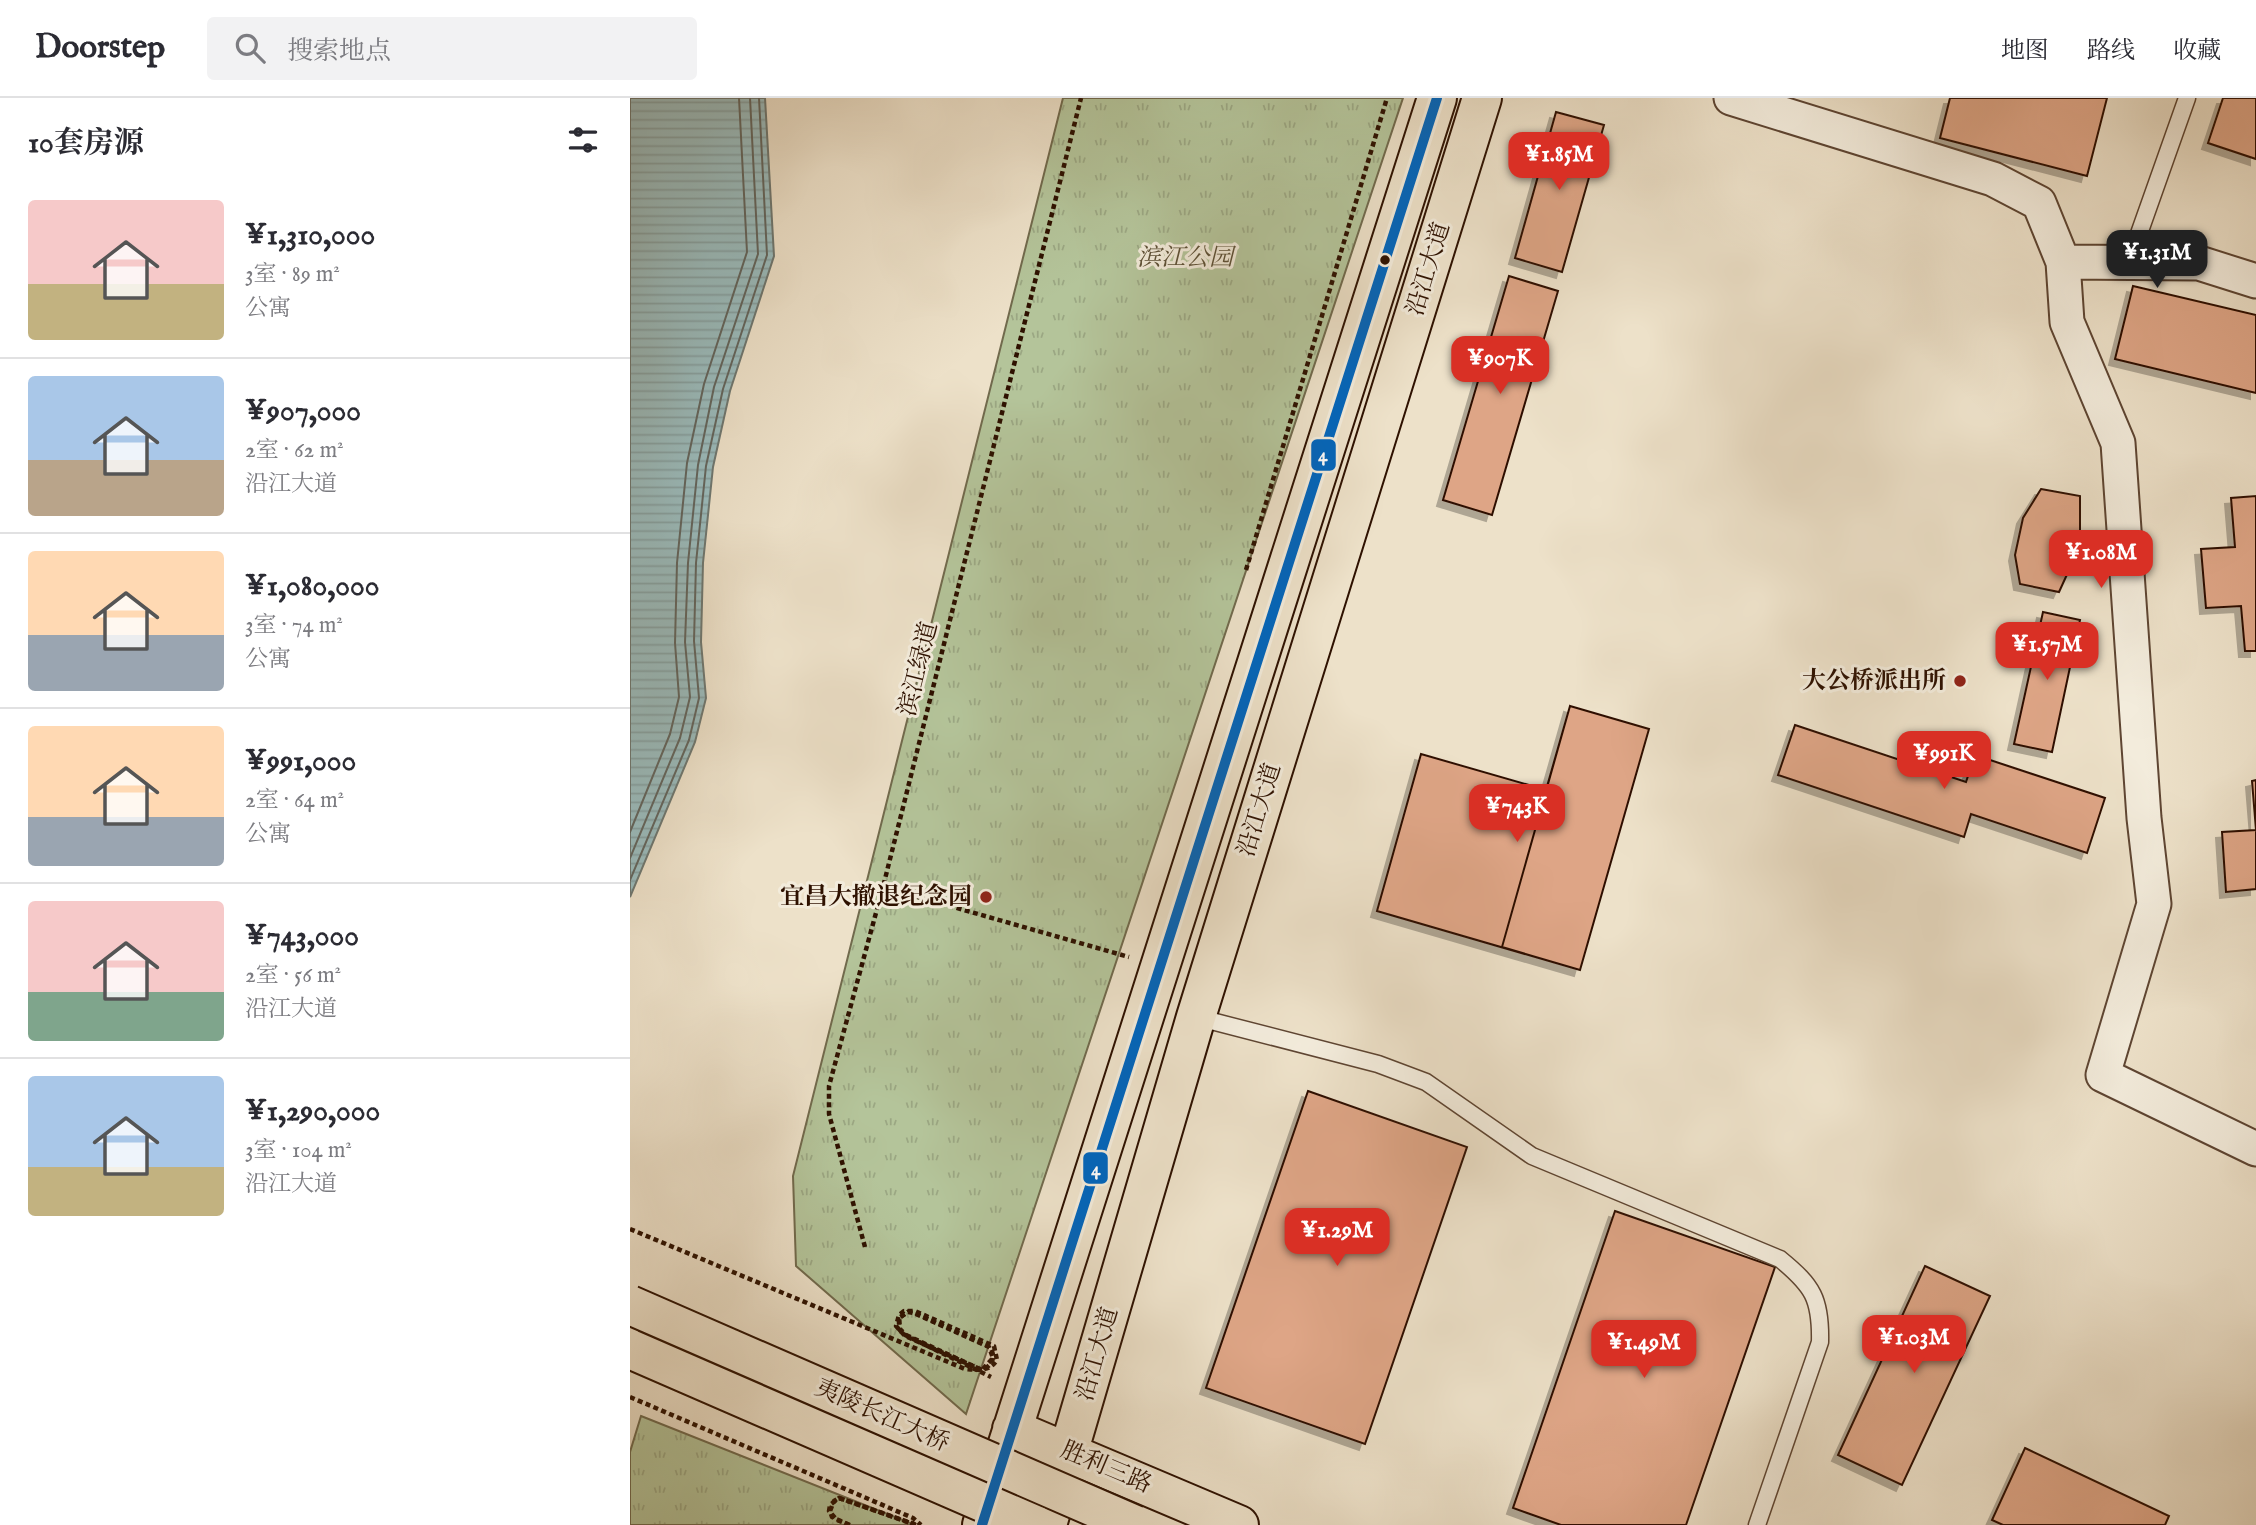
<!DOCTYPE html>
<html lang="zh">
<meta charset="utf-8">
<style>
body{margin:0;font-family:"IM FELL English","Noto Serif SC",serif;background:#f2f2f3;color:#2b2b33;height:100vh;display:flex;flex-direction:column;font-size:26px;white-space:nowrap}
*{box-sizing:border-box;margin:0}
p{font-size:23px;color:#7c7c81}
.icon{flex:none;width:38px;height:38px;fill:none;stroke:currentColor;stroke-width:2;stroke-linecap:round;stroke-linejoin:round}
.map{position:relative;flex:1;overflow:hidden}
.sheet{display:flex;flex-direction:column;background:#fff;width:630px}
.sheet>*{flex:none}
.price{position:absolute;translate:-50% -60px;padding:0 16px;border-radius:14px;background:#d93025;color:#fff;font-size:23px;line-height:46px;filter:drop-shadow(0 2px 4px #0008)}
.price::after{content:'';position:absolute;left:50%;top:42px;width:21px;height:16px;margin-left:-10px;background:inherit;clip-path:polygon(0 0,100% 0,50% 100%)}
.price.current{background:#222;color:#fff}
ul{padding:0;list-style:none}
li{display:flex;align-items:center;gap:21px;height:175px;padding:0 28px}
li+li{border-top:2px solid #e1e1e2}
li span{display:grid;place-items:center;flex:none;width:196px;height:140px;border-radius:7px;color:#555}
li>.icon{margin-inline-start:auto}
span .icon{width:84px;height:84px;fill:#fffc;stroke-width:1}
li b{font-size:30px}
h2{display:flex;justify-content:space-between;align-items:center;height:84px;padding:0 28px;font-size:30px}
header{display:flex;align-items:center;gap:42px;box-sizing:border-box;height:98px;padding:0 35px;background:#fff;border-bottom:2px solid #e1e1e2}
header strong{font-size:33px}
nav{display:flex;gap:38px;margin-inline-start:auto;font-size:24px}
.search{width:490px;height:63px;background:#f2f2f3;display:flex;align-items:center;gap:18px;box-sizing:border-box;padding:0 24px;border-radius:7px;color:#7c7c81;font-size:26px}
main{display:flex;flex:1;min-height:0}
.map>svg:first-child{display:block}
</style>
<header>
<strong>Doorstep</strong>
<div class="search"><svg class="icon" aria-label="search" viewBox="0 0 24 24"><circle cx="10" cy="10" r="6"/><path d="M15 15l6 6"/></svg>搜索地点</div>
<nav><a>地图</a><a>路线</a><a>收藏</a></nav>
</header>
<main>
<section class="sheet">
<h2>10套房源<svg class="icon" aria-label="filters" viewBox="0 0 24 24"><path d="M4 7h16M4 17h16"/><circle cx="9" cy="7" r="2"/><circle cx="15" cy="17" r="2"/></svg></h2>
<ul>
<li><span style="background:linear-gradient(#f6c9c9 60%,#c2b280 0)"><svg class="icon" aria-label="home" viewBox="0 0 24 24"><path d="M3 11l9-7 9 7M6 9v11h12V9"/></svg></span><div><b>¥1,310,000</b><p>3室 · 89 m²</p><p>公寓</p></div></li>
<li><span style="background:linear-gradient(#a9c7e8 60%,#b9a48a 0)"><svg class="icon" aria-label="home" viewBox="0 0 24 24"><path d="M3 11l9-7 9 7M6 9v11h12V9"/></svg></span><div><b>¥907,000</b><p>2室 · 62 m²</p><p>沿江大道</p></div></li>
<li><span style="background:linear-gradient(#ffd9b3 60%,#9aa5b1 0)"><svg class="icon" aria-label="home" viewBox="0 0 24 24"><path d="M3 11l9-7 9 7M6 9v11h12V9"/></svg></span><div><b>¥1,080,000</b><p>3室 · 74 m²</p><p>公寓</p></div></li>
<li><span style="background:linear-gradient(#ffd9b3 65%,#9aa5b1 0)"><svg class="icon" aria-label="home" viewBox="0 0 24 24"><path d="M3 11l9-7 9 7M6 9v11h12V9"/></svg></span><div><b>¥991,000</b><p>2室 · 64 m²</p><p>公寓</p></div></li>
<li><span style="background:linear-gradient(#f6c9c9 65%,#7fa58c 0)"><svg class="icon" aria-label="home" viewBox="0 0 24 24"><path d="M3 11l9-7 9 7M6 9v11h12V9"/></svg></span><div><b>¥743,000</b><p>2室 · 56 m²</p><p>沿江大道</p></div></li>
<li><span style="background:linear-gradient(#a9c7e8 65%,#c2b280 0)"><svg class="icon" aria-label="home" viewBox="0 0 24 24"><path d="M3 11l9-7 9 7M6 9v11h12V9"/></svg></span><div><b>¥1,290,000</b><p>3室 · 104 m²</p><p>沿江大道</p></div></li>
</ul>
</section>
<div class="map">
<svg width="1626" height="1427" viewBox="0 0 1626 1427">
<defs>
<pattern id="grass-tufts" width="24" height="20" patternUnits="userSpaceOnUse" patternTransform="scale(1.75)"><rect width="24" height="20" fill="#b4c49a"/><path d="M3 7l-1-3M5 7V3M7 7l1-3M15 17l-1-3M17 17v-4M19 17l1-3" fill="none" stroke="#9ba783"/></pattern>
<pattern id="water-rules" width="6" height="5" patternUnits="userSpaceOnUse" patternTransform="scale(1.75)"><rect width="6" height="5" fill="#9bbcbd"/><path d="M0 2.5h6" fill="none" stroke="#86a1a1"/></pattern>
<filter id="shadow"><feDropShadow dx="-6" dy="6" stdDeviation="0" flood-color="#0004"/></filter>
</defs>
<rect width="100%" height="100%" fill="#ede1c9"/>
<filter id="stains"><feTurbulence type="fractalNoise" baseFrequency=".00286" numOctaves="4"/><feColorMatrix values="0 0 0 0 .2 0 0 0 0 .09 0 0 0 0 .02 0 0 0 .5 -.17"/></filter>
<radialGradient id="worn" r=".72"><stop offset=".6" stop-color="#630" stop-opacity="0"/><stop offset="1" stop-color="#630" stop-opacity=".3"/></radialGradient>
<!-- grass -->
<path fill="url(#grass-tufts)" stroke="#716a4d" stroke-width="2" d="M433,0H773L336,1316L166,1168L163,1078Z
M11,1318L285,1427H0V1354Z"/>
<!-- water -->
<path fill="url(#water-rules)" stroke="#6f7871" stroke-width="2" d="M0,0H135L144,158L100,293L83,369L73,465L71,544L76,600L65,644L0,799Z"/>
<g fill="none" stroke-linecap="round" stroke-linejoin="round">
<!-- shore -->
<path stroke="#64665e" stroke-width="2" d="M0,734L40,636L49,599L45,545L47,465L57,365L74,286L117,154L109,0
M0,760L50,640L60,599L55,544L58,465L68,367L84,289L128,156L120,0
M0,782L59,642L69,600L64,543L66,465L76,368L93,291L137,157L129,0"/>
</g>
<!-- building -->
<path fill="#dea586" stroke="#2e1100" stroke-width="2" filter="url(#shadow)" d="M1320,0H1477L1457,78L1310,40Z
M1593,0H1626V61L1578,45Z
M926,14L974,27L932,174L885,160Z
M879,178L928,193L862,417L813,402Z
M1503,188L1626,217V295L1485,261Z
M1411,391L1450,398V448L1429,494L1390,486L1385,457L1393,420Z
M1626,398V553H1615L1611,508L1576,510L1571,451L1605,449L1601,400Z
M1413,514L1450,522L1422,654L1384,646Z
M940,608L1019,631L950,872L747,813L791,656L916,692Z
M940,608L1019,631L950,872L872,849Z
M1165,627L1336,684L1345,657L1475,700L1457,755L1341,716L1334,739L1148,677Z
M1626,682V791L1596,794L1592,734L1626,732L1622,683Z
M678,993L837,1049L735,1346L576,1290Z
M985,1113L1145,1169L1056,1427H931L883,1410Z
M1295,1168L1360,1198L1272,1387L1208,1357Z
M1395,1350L1539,1418L1535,1427H1373L1362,1422Z"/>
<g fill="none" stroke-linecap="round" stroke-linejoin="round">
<!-- service casing -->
<g stroke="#5e4532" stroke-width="19">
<path id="service" d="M1499,164L1557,0
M566,919L748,966L796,984L902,1058L1150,1161C1183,1188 1191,1201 1190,1244L1127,1427"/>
</g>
<!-- minor casing -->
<g stroke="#5e4532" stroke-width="37">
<path id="minor" d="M1101,0L1363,81L1409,105L1433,164L1437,224L1488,345L1514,720L1524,806L1473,977L1626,1051
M1433,164L1569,165L1626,183"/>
</g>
<!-- primary casing -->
<g stroke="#2e1100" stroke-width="42">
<path id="primary" d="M382,1331L609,1427
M352,1427L807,0
M417,1427L566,919L852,0"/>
</g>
<!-- path -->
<path stroke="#2e1100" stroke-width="4.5" stroke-dasharray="5 3.5" stroke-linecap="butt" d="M616,472L757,0
M253,789L499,859
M235,1149L199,1016V988L253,789L451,0
M276,1237L352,1272L363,1260L359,1249L284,1215L278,1214L269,1220V1231L273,1236L361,1279
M0,1299L283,1420L291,1427
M220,1427L207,1422L199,1413L200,1407L209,1400L287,1427"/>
<!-- service -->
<use href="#service" stroke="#f3ecdc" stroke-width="16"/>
<!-- minor -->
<use href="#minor" stroke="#f3ecdc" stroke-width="33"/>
<!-- primary -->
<use href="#primary" stroke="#ede1c9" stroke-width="38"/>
<!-- trunk-bridge casing -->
<g stroke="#2e1100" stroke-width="42" stroke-linecap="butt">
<path id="trunk-bridge" d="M0,1207L505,1427
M0,1251L405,1427"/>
</g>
<!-- path-bridge -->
<path stroke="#2e1100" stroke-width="4.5" stroke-dasharray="5 3.5" stroke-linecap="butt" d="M0,1131L335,1271C348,1272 359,1274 367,1262L364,1248L285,1213H274L269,1217L266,1228L275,1238L352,1272C363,1267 366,1259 360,1249L285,1215L279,1213L269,1220L270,1231L276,1237
M219,1427L202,1419L200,1413L204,1403L209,1400L286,1427"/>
<!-- trunk-bridge -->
<use href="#trunk-bridge" stroke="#ede1c9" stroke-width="38"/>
<!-- bus-1 casing -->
<g stroke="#f3ecdc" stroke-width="16">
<path id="bus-1" d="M352,1427L807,0"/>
</g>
<!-- bus-1 -->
<use href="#bus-1" stroke="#0065bd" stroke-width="10"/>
</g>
<!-- markers -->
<circle fill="#2e1100" stroke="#f3ecdc" stroke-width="2.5" cx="755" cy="162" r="6"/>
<g fill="#8f2418" stroke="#f3ecdc" stroke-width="2.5">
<circle cx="1330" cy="583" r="7"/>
<circle cx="356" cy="799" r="7"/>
</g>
<g text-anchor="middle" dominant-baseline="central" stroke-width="6" stroke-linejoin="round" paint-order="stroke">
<!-- park labels -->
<g font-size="24" font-style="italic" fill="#5d5036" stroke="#f3ecdc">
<text x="555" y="160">滨江公园</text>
</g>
<!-- street labels -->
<g font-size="24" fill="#2e1100" stroke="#f3ecdc">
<text transform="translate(799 171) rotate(-73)">沿江大道</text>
<text transform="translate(289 571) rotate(-76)">滨江绿道</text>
<text transform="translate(630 712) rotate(-73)">沿江大道</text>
<text transform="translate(468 1256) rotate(-74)">沿江大道</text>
<text transform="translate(252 1318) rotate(24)">夷陵长江大桥</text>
<text transform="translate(476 1370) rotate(23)">胜利三路</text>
</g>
<!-- poi labels -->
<g font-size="24" font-weight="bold" fill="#2e1100" stroke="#f3ecdc" text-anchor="end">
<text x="1316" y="583">大公桥派出所</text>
<text x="342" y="799">宜昌大撤退纪念园</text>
</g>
</g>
<g stroke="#f3ecdc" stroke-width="2.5">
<rect x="680" y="340" width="27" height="34" rx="7" fill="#0065bd"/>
<rect x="452" y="1053" width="27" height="34" rx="7" fill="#0065bd"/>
</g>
<g font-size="19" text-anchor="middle" font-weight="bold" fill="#fff">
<text x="693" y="363">4</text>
<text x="466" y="1077">4</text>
</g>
<rect width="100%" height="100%" filter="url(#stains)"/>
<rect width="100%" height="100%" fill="url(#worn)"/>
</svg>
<b class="price" style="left:929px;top:94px">¥1.85M</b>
<b class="price current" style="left:1527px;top:192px">¥1.31M</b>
<b class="price" style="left:870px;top:298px">¥907K</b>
<b class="price" style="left:1471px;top:492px">¥1.08M</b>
<b class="price" style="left:1417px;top:584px">¥1.57M</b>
<b class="price" style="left:1314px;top:693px">¥991K</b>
<b class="price" style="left:887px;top:746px">¥743K</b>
<b class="price" style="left:707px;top:1170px">¥1.29M</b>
<b class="price" style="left:1284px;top:1277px">¥1.03M</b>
<b class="price" style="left:1014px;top:1282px">¥1.49M</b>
</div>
</main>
